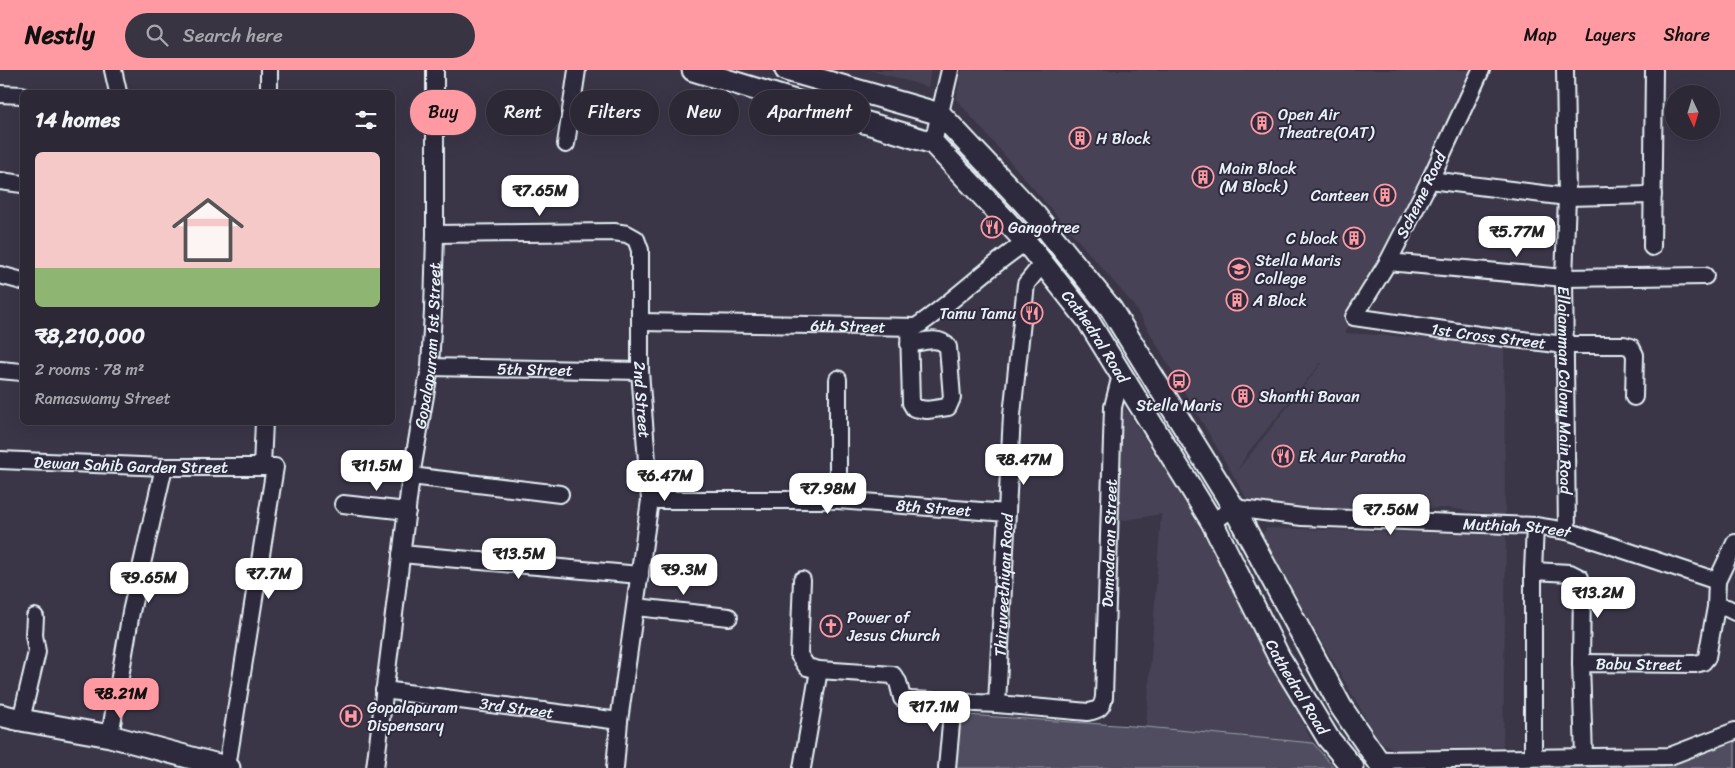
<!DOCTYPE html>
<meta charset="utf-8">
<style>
body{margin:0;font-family:Sriracha,sans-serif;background:#383442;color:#f1f3f6;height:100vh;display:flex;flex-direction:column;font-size:19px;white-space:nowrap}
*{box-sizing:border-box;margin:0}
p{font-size:16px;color:#a6a6ad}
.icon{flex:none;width:28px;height:28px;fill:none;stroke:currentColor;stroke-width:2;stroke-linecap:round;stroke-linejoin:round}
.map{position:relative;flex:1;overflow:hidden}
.sheet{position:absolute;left:20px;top:20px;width:375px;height:335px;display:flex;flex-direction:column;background:#2c2836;border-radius:8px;box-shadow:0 5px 20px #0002,0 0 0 1px #484451}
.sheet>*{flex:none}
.banner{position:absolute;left:410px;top:20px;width:475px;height:45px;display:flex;gap:10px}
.needle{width:32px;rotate:176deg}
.tools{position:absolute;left:1665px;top:15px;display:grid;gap:10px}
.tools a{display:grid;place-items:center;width:55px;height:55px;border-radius:50%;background:#2c2836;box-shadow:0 5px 20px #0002,0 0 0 1px #484451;font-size:25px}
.price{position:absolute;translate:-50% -42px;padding:0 11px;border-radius:10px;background:#fff;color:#222;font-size:16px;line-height:32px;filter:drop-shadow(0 1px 2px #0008)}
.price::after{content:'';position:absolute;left:50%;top:30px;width:15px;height:11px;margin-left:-8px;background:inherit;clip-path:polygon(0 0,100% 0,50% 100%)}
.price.active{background:#ff9aa2;color:#111}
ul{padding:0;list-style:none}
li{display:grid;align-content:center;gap:10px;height:265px;padding:0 15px}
li span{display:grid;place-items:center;height:155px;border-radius:8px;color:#555}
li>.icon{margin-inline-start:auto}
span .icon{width:90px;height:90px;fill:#fffc;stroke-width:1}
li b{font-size:21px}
h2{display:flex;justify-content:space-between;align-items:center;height:60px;padding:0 15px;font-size:21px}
.chip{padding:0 18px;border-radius:22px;background:#2c2836;box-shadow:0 5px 20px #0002,0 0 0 1px #484451;font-size:18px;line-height:45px}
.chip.active{background:#ff9aa2;color:#111}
header{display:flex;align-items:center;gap:30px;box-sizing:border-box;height:70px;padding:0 25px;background:#ff9aa2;color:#111}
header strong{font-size:24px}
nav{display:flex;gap:28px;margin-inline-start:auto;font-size:18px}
.search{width:350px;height:45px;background:#383442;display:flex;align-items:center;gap:12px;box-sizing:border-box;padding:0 18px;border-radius:28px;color:#a6a6ad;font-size:19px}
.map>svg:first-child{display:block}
</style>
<header>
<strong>Nestly</strong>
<div class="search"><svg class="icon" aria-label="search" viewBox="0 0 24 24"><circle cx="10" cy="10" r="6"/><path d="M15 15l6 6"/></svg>Search here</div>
<nav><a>Map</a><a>Layers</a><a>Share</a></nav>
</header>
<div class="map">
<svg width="1735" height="698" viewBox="0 0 1735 698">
<rect width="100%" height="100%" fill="#3a3648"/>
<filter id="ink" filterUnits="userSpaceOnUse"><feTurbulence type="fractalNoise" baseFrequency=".02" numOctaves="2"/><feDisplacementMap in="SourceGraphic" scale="10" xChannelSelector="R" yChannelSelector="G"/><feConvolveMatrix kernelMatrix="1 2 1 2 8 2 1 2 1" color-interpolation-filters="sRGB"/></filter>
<g filter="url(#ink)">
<!-- built -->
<path fill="#464354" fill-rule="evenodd" d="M869,0H931L928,17Z
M962,0H1472L1345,263L1504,273L1505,446L1448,438L1303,442L1247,429L1133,234L956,29ZM1321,293H1322L1237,401L1247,384Z
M1121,331L1191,441L1313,673L1146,657L1161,444L1114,452Z
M1267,458L1506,465L1503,677L1397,681L1379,671L1261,466Z"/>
<!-- green -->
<path fill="#504e5f" stroke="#9ca0ac" d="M952,644L1146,657L1313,673L1334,698H946Z
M1735,669V698H1445L1671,693Z"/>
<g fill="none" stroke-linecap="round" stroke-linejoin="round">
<!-- minor casing -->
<g stroke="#e8f1f8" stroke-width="20">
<g id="minor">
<path d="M113,0L118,22"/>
<path id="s1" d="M1481,0L1430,110L1388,192L1354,247L1479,265L1565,275H1624L1631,277L1635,285L1634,327"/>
<path id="s2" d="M1565,0L1567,127L1564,208L1567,461"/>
<path d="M269,22V0"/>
<path d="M0,24L22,25"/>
<path d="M933,73L950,0"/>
<path d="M566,74L577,0"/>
<path d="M1430,110L1567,127L1653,125"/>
<path d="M0,111L22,114"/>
<path id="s3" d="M435,164L614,162L627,164L636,169L640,180V301L650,430L619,651L615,698"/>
<path d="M1652,177L1654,0"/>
<path d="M1388,192L1564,208L1705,206"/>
<path d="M0,205L22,211"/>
<path id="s4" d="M640,252L916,257C955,231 987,197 1026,172"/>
<path d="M909,257L911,333L914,338L927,340L948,337L952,328L948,277C939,265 922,272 909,274"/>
<path id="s5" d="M430,297L640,301"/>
<path d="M0,300L22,302"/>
<path d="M838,309V430"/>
<path id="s6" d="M0,390L164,397H275L227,697"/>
<path d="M262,396L264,352"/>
<path d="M411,406L560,424"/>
<path id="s7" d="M650,430H838L1007,443"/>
<path d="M343,434L407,441"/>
<path id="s8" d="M1212,452L1234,438L1302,447L1535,456L1567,461L1717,511L1735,473"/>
<path d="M401,484L640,505"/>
<path d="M1533,501L1570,503L1580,508L1582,518L1581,593"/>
<path id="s9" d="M802,510L799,585L807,597L819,600L893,605L898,612L902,628L910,630L997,634L1088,642C1099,640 1102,638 1104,627L1113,337L1121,305"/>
<path d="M636,537L729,547"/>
<path d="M1716,537L1727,538L1735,542"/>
<path id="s10" d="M384,620L619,651"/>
<path id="s11" d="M997,634L1012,345L1026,214L1043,193"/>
<path d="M21,650L37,582L34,565L35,547"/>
<path d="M110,666L131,542L164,397"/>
<path d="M1533,687V501L1535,456"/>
<path id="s12" d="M1584,687L1581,593L1695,594L1703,592L1707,587L1716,537L1717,511"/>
<path d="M1377,690L1670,686L1735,661"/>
<path id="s13" d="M375,698L411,406L430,297L433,241L435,164V0"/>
<path d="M802,698L819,600"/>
<path d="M947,698L953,632"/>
</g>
</g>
<!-- major casing -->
<g stroke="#e8f1f8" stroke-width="25">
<g id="major">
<path id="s14" d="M693,0L933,73L1026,172L1087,249L1212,452L1279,587L1313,643L1328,668L1353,698"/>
<path d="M786,0L940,44L1036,146L1111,239L1234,438L1341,637L1383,698"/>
<path d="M0,645L21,650L110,666L229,698"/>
</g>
</g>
<!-- minor -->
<use href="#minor" stroke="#2f2a3d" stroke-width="16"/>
<!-- major -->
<use href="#major" stroke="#2f2a3d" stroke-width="21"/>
</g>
</g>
<!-- icons -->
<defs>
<g id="building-ring" transform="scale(1.125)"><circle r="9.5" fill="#2f2a3d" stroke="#ff9aa2" stroke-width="1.5"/><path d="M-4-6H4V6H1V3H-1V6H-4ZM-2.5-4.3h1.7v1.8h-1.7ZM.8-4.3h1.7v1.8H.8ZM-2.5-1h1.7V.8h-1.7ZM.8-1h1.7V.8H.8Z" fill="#ff9aa2"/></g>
<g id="restaurant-ring" transform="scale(1.125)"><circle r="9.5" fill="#2f2a3d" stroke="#ff9aa2" stroke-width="1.5"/><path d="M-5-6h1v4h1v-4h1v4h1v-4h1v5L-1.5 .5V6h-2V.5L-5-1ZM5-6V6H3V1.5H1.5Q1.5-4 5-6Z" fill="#ff9aa2"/></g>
<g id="university-ring" transform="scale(1.125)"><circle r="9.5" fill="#2f2a3d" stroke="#ff9aa2" stroke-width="1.5"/><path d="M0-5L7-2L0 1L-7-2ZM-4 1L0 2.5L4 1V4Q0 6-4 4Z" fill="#ff9aa2"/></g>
<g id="bus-ring" transform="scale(1.125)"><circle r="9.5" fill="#2f2a3d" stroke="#ff9aa2" stroke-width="1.5"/><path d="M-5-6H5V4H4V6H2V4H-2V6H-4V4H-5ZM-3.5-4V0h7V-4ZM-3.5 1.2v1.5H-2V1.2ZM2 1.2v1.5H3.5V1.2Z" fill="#ff9aa2"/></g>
<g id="church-ring" transform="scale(1.125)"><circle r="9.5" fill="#2f2a3d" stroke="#ff9aa2" stroke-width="1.5"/><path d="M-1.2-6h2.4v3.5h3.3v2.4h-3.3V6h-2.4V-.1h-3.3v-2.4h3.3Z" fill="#ff9aa2"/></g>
<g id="hospital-ring" transform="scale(1.125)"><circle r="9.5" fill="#2f2a3d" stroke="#ff9aa2" stroke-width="1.5"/><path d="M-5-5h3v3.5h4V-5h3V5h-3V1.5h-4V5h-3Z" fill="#ff9aa2"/></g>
</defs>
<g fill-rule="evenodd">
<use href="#building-ring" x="1262" y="53"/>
<use href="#building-ring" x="1080" y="68"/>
<use href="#building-ring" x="1203" y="107"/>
<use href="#building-ring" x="1385" y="125"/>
<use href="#restaurant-ring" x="992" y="157"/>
<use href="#building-ring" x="1354" y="168"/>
<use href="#university-ring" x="1239" y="199"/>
<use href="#building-ring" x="1237" y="230"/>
<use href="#restaurant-ring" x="1032" y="243"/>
<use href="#bus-ring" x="1179" y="311"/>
<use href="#building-ring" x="1243" y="326"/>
<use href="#restaurant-ring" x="1283" y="386"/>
<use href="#church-ring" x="831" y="556"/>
<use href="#hospital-ring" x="351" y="646"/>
</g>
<g text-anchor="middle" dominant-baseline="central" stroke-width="4" stroke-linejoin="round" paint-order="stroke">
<!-- poi labels -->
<g font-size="16" fill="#e8f1f8" stroke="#2f2a3d" text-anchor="start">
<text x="1278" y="44">Open Air<tspan x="1278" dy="18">Theatre(OAT)</tspan></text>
<text x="1096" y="68">H Block</text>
<text x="1219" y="98">Main Block<tspan x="1219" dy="18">(M Block)</tspan></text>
<text x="1369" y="125" text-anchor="end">Canteen</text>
<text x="1008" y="157">Gangotree</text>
<text x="1338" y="168" text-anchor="end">C block</text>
<text x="1255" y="190">Stella Maris<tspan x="1255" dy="18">College</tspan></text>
<text x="1253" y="230">A Block</text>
<text x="1016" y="243" text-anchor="end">Tamu Tamu</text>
<text x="1259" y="326">Shanthi Bavan</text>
<text x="1179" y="335" text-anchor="middle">Stella Maris</text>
<text x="1299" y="386">Ek Aur Paratha</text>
<text x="847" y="547">Power of<tspan x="847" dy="18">Jesus Church</tspan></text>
<text x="367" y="637">Gopalapuram<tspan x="367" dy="18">Dispensary</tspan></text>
</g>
<!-- street labels -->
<g font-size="16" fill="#e8f1f8" stroke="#2f2a3d">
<text transform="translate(1421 125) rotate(-64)">Scheme Road</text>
<text stroke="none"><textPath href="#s4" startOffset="208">6th Street</textPath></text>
<text stroke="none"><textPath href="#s1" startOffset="414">1st Cross Street</textPath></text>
<text stroke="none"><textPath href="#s14" startOffset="504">Cathedral Road</textPath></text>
<text stroke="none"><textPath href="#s13" startOffset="426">Gopalapuram 1st Street</textPath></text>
<text stroke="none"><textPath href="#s5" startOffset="105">5th Street</textPath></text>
<text stroke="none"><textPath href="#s2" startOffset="320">Ellaiamman Colony Main Road</textPath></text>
<text stroke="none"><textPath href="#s3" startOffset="364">2nd Street</textPath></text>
<text stroke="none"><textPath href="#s6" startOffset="131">Dewan Sahib Garden Street</textPath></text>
<text stroke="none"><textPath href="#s7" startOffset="284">8th Street</textPath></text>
<text stroke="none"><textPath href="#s8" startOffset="310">Muthiah Street</textPath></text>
<text stroke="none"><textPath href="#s9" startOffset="566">Damodaran Street</textPath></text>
<text stroke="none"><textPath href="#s11" startOffset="119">Thiruveethiyan Road</textPath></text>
<text stroke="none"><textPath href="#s12" startOffset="152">Babu Street</textPath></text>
<text stroke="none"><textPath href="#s14" startOffset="909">Cathedral Road</textPath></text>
<text stroke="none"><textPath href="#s10" startOffset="134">3rd Street</textPath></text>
</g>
</g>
</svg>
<div class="tools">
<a><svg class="needle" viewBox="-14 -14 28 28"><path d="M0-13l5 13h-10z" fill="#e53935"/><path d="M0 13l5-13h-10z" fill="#a6a6ad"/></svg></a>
</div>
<b class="price" style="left:540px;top:147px">₹7.65M</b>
<b class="price" style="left:1517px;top:188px">₹5.77M</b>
<b class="price" style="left:1024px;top:416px">₹8.47M</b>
<b class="price" style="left:377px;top:422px">₹11.5M</b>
<b class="price" style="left:665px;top:432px">₹6.47M</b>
<b class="price" style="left:828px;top:445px">₹7.98M</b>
<b class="price" style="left:1391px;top:466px">₹7.56M</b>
<b class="price" style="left:519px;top:510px">₹13.5M</b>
<b class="price" style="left:684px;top:526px">₹9.3M</b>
<b class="price" style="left:269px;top:530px">₹7.7M</b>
<b class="price" style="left:149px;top:534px">₹9.65M</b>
<b class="price" style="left:1598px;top:549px">₹13.2M</b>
<b class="price active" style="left:121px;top:650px">₹8.21M</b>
<b class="price" style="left:934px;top:663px">₹17.1M</b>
<div class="banner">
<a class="chip active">Buy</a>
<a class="chip">Rent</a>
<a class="chip">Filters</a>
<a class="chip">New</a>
<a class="chip">Apartment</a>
</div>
<section class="sheet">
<h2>14 homes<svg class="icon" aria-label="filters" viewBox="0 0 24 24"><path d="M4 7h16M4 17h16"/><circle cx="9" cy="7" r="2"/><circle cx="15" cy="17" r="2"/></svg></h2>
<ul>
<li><span style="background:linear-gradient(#f6c9c9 75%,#8fb573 0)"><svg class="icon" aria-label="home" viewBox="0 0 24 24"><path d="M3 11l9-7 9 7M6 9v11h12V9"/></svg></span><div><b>₹8,210,000</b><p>2 rooms · 78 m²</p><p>Ramaswamy Street</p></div></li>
</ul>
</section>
</div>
